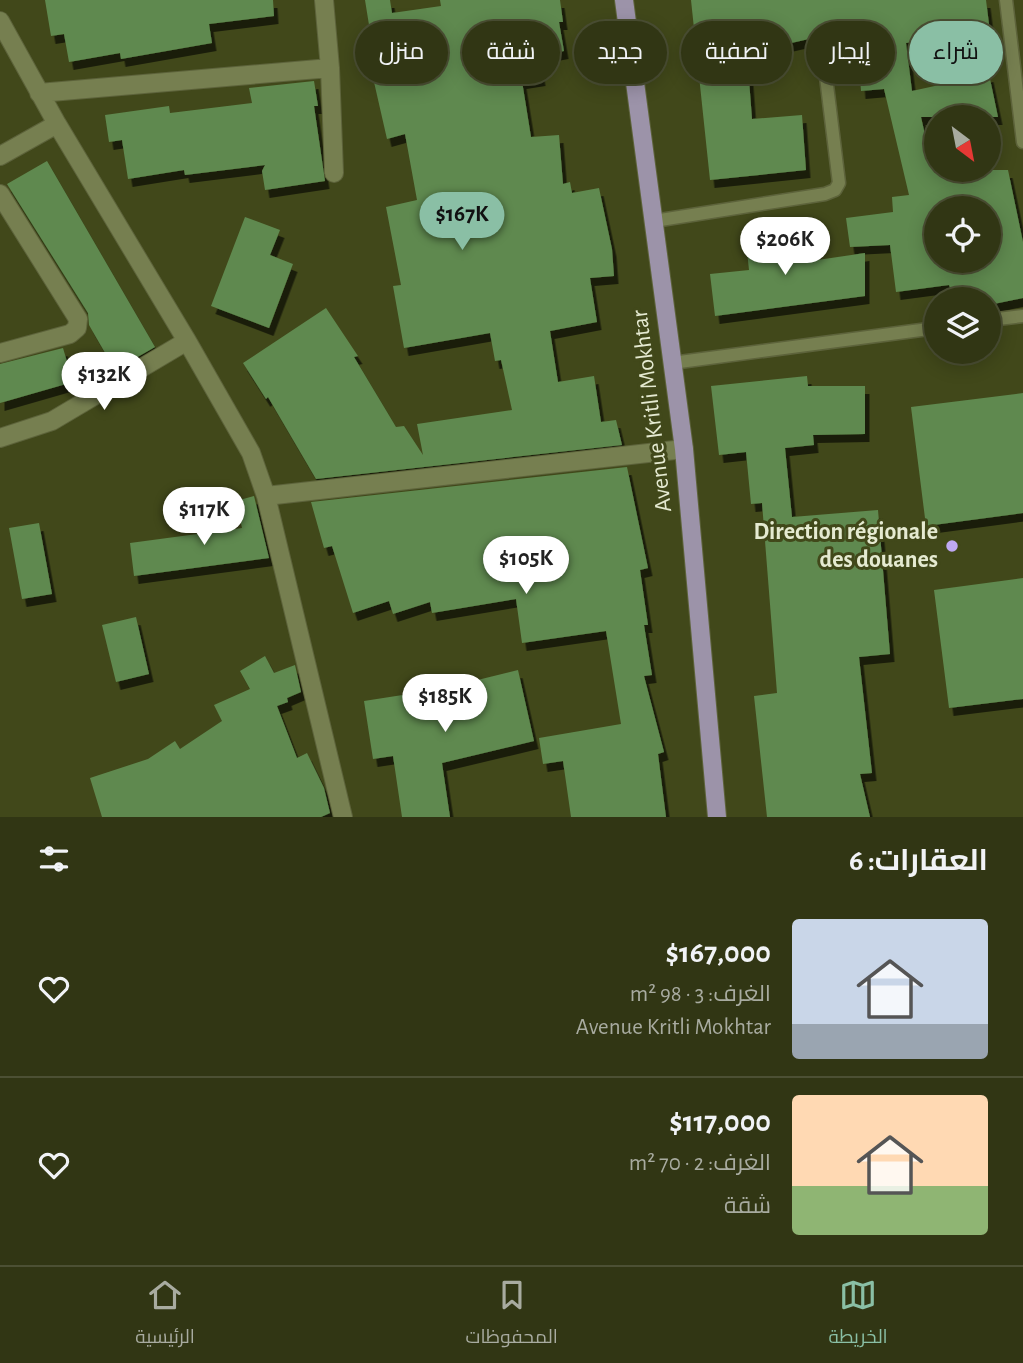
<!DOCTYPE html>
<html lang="ar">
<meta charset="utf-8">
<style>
body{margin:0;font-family:"Alegreya Sans",Cairo,sans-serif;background:#3d4122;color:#f1f3f6;direction:rtl;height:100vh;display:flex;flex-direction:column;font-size:26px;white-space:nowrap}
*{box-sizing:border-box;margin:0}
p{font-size:23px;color:#a8aba0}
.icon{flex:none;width:38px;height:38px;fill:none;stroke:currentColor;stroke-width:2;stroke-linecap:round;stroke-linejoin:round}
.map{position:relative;height:817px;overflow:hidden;direction:ltr}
.drawer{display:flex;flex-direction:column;background:#313614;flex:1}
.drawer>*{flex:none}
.hud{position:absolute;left:21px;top:21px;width:982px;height:63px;direction:rtl;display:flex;gap:14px}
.needle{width:46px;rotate:148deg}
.tools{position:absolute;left:924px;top:105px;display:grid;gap:14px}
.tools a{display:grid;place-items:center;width:77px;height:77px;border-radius:50%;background:#313614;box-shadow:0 4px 18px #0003,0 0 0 2px #4c5034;font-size:35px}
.price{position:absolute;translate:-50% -60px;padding:0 16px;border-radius:24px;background:#fff;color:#222;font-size:23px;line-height:46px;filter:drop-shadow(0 2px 4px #0008)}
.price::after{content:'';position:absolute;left:50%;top:42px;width:21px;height:16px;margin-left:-10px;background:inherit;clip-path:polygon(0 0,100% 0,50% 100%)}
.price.selected{background:#8abfa5;color:#111}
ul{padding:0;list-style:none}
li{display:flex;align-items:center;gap:21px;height:175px;padding:0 35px}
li+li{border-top:2px solid #4c5034}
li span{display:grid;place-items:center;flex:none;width:196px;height:140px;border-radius:7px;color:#555}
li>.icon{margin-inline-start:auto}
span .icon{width:84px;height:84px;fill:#fffc;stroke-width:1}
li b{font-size:30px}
h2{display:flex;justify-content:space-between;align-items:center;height:84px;padding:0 35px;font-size:30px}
.pill{padding:0 24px;border-radius:32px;background:#313614;box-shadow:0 4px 18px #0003,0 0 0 2px #4c5034;font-size:24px;line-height:63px}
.pill.selected{background:#8abfa5;color:#111}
.tab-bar{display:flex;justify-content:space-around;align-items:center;height:98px;border-top:2px solid #4c5034;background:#313614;font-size:19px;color:#a8aba0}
.tab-bar a{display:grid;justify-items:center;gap:4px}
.tab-bar .selected{color:#8abfa5}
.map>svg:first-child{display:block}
</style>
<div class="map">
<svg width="1023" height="817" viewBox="0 0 1023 817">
<defs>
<filter id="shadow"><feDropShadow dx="4.5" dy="8" stdDeviation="0" flood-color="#0009"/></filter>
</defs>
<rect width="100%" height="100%" fill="#41481a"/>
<!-- building -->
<path fill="#5f894f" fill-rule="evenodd" filter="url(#shadow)" d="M45,0H273L274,16L209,24L212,43L121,59L120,53L69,62L64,34L51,36Z
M365,0H390L392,13L441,6L440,0H560L563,22H559L564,51L537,56L541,78L522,81L531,137L559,135L563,184L570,182L572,193L599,188L612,249L614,276L590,278L597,322L550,331L558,382L594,376L601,422L616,420L622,445L316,479L268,397L266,399L243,363L326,308L358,356L354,357L396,427L404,426L423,455L417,424L512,410L501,360L495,361L490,333L404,348L393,286L401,285L386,207L417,200L405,134L387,139L374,82L378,81Z
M691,0H986L990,32L906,43L912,91L989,74L998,117H921L933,170H1008L1023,242V298L989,305V299H954L949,285L896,292L890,245L850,247L846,218L893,212L892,197L909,195L884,89L861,91L859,65L838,69L831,34L747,53L752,119L802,115L806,170L710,180ZM936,208H989V261H936Z
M314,81L318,106H314L325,181L265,190L262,171L265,165L185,175L184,170L128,179L122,140L109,142L105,115L169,106L170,113L252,103L249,88Z
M47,161L155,347L115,370L89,325L88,313L7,184Z
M245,217L280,230L270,255L293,264L269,328L211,306Z
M793,226L797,263L865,253V296L715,316L710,274L749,270L745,232Z
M63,348L73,382L0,403V364Z
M807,376L808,386H865V434L813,435L814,445L785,448L792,517L878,510L890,654L859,657L872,773L860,774L870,817H767L754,696L777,693L762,503L751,504L746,452L719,455L711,386Z
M1023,393V513L926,526L911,407Z
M627,467L648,568L640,570L648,625H644L652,675L644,676L664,752L658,754L666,817H571L563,761L543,764L539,738L621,724L606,631L522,643L516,599L432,613L430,602L393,614L389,601L353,613L332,546L324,548L311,502Z
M254,496L269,558L134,576L130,543L242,528L236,501Z
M39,523L52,594L22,599L9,528Z
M1023,578V699L949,708L934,590Z
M136,617L149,674L116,682L102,625Z
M265,656L274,673L295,665L301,692L287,698L288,702L277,706L297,758L307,753L324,788L330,813L321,817H102L90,778L148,759L175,741L180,749L222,721L214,705L250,689L240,671Z
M518,670L534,741L442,763L450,817H402L393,756L373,759L364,701L441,689Z"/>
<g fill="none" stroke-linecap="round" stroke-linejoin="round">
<!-- lane casing -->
<g stroke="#5d633b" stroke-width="15">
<path id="lane" d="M1006,0L1023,142
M654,221L825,194L835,190L839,183L826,77
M989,320L1023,316
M672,363L936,328"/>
</g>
<!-- street casing -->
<g stroke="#5d633b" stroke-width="20">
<path id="street" d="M0,21L57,124L187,341L251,453L266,496L343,817
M330,68L334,173
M39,93L330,68L324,0
M0,156L57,124
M0,194L78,319L77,328L70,334L0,353
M0,438L52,421L187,341
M266,496L684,449"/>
</g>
<!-- primary casing -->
<g stroke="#5d633b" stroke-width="20">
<path id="primary" d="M624,0L684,449L717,817"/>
</g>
<!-- lane -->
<use href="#lane" stroke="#767f50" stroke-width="12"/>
<!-- street -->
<use href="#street" stroke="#767f50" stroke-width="18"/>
<!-- primary -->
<use href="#primary" stroke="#9c93a9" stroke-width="18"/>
</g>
<!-- markers -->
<circle fill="#bfa9f4" stroke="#41481a" stroke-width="2.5" cx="952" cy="546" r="7"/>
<g text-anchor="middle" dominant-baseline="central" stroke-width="6" stroke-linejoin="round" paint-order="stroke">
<!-- street labels -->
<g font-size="24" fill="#e5ead1" stroke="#41481a">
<text transform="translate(652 411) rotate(-97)">Avenue Kritli Mokhtar</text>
</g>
<!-- poi labels -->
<g font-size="24" font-weight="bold" fill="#e5ead1" stroke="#41481a" text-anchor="end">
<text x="938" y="532">Direction régionale<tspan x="938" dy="28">des douanes</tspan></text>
</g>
</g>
</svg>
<div class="tools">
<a><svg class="needle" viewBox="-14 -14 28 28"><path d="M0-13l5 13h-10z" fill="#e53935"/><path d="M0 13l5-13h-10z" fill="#a8aba0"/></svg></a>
<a><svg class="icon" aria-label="locate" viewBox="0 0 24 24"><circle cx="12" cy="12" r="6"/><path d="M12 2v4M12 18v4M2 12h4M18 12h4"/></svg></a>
<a><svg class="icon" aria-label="layers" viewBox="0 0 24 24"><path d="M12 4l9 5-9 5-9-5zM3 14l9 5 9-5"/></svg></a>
</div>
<b class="price selected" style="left:462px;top:252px">$167K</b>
<b class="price" style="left:785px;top:277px">$206K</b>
<b class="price" style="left:104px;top:412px">$132K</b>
<b class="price" style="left:204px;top:547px">$117K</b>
<b class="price" style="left:526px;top:596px">$105K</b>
<b class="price" style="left:445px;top:734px">$185K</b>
<div class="hud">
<a class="pill selected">شراء</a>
<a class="pill">إيجار</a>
<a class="pill">تصفية</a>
<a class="pill">جديد</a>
<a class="pill">شقة</a>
<a class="pill">منزل</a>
</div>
</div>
<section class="drawer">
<h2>العقارات: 6<svg class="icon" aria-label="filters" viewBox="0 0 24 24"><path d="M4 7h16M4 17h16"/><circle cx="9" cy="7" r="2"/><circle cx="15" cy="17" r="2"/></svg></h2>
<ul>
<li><span style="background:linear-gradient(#c9d6e8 75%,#9aa5b1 0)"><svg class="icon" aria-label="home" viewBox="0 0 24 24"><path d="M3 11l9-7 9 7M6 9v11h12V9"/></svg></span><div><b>$167,000</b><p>الغرف: 3 · 98 m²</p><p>Avenue Kritli Mokhtar</p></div><svg class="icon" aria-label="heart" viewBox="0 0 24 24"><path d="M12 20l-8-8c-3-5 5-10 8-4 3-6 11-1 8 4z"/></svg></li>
<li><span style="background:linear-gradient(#ffd9b3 65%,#8fb573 0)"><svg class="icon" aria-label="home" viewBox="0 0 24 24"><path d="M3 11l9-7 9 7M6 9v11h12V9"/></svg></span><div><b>$117,000</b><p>الغرف: 2 · 70 m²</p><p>شقة</p></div><svg class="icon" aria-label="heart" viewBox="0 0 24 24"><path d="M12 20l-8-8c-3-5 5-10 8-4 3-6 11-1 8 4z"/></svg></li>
</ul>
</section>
<nav class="tab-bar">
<a class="selected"><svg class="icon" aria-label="map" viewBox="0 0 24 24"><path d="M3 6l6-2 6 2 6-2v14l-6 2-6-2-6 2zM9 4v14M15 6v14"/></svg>الخريطة</a>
<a><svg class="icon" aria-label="saved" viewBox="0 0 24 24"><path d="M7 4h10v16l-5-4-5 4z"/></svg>المحفوظات</a>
<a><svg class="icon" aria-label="home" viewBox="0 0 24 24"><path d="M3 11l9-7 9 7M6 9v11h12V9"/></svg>الرئيسية</a>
</nav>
